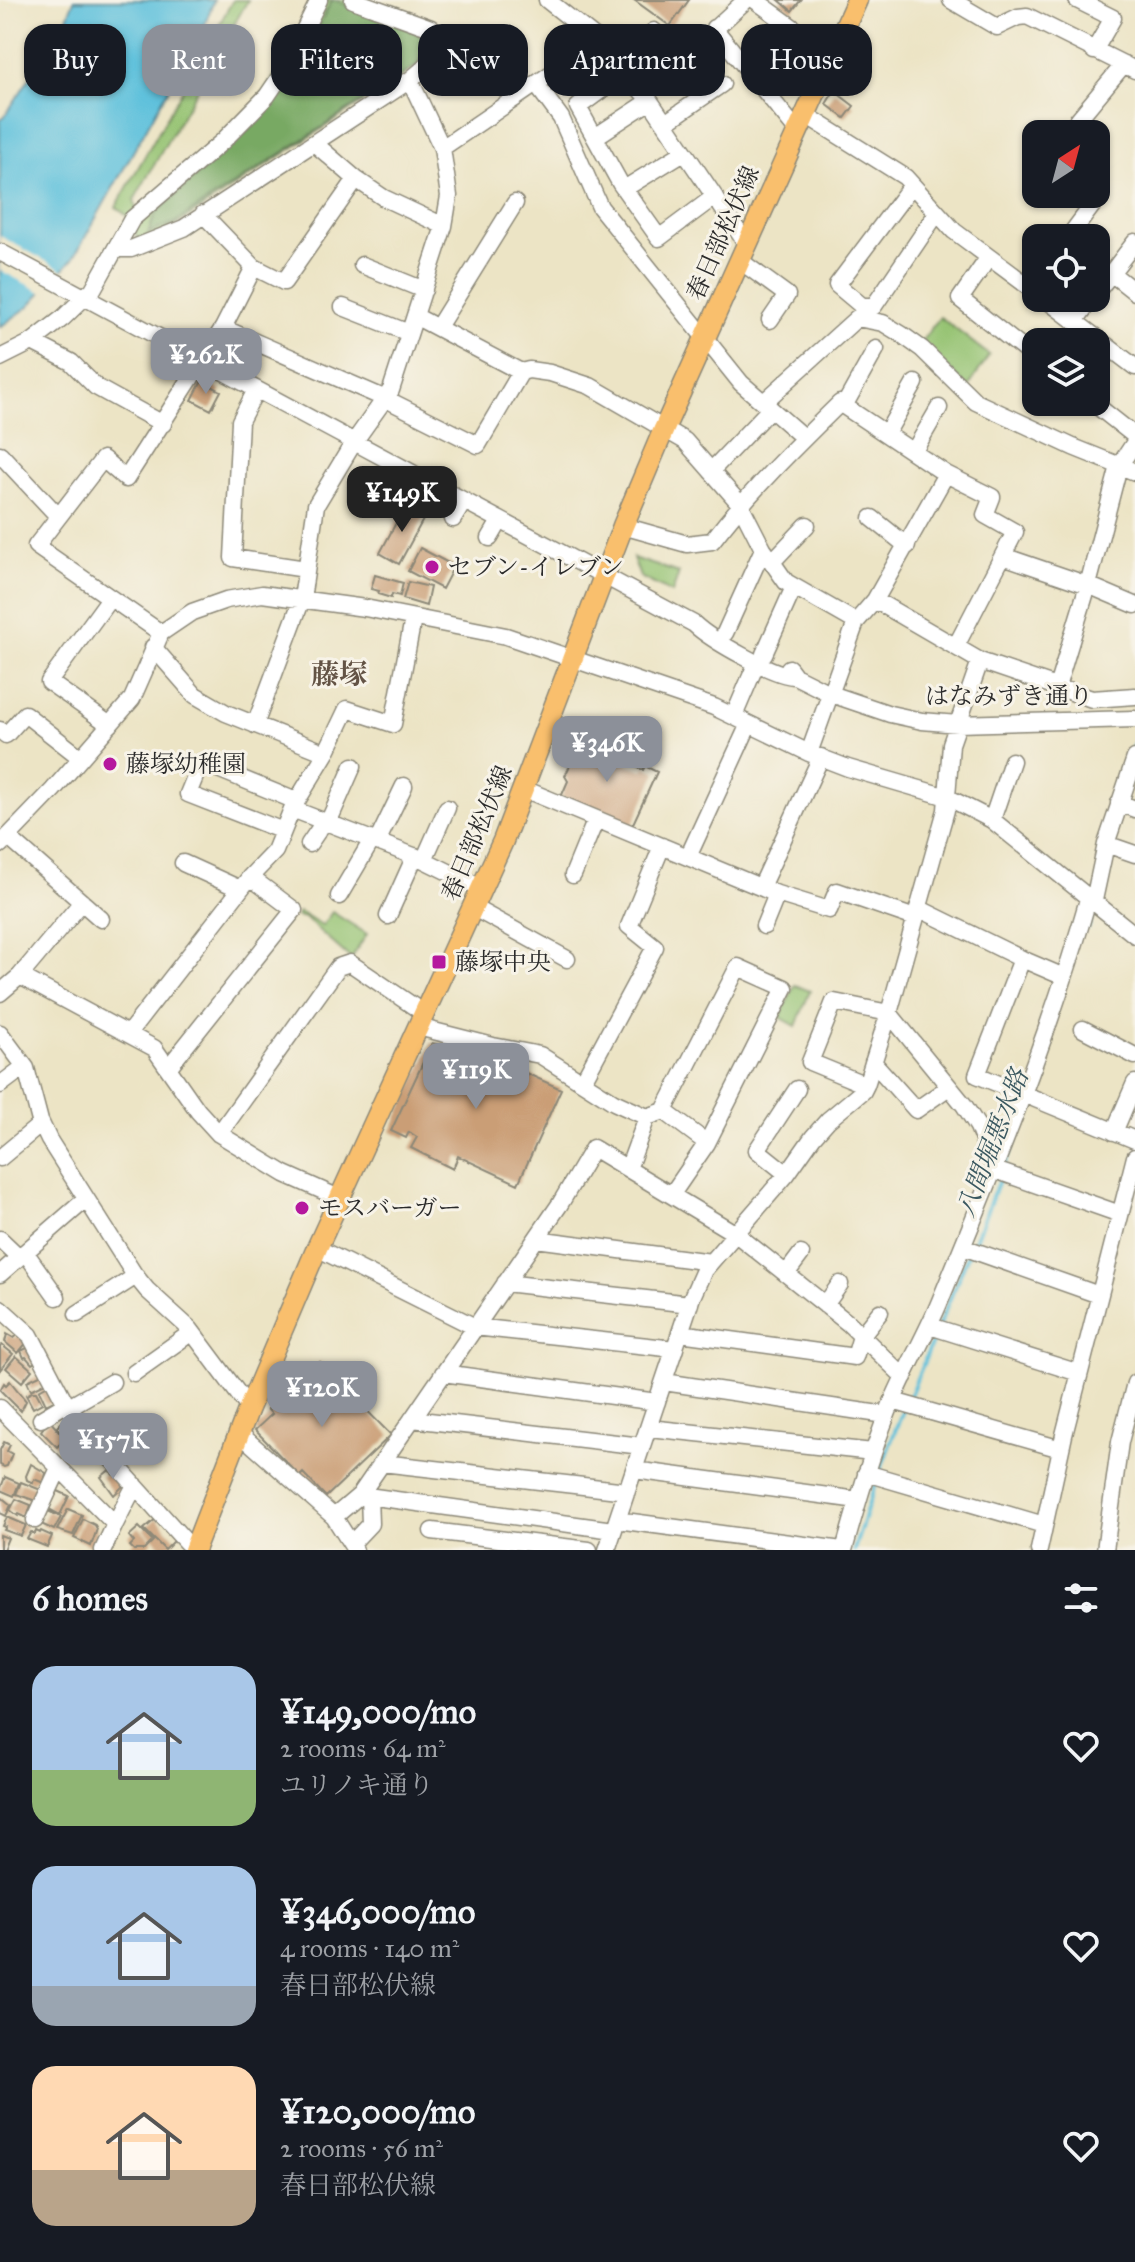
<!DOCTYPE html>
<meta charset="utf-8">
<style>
body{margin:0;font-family:"IM FELL Great Primer","Noto Serif JP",serif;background:#242831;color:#f1f3f6;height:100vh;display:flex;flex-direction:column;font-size:30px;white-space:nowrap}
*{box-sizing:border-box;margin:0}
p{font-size:26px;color:#9ea1a6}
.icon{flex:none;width:44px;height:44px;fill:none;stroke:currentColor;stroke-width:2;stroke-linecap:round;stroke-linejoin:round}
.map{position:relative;height:1550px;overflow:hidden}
.side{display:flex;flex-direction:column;background:#171b24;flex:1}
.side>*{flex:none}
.guide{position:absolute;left:24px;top:24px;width:1088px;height:72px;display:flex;gap:16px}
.needle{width:52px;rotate:36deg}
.buttons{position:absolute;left:1022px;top:120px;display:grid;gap:16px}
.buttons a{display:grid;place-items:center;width:88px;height:88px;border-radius:16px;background:#171b24;box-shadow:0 2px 6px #0004;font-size:40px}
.price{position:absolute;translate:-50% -68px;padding:0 18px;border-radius:16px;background:#8c9099;color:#fff;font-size:26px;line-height:52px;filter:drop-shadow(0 2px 4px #0008)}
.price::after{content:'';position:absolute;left:50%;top:48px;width:24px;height:18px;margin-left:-12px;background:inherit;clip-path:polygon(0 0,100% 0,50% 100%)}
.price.selected{background:#222;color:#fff}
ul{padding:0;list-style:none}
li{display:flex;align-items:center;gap:24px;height:200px;padding:0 32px}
li span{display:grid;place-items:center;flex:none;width:224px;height:160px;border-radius:24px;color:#555}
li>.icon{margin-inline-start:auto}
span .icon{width:96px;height:96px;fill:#fffc;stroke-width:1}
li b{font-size:34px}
h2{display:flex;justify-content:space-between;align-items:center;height:96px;padding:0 32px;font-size:34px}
.pill{padding:0 28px;border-radius:24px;background:#171b24;box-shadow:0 2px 6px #0004;font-size:28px;line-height:72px}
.pill.selected{background:#8c9099;color:#fff}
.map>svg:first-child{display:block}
</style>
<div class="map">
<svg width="1135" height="1550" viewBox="0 0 1135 1550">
<rect width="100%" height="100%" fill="#f7f3e8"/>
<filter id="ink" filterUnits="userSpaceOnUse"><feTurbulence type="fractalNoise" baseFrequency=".0125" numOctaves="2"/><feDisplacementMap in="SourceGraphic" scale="16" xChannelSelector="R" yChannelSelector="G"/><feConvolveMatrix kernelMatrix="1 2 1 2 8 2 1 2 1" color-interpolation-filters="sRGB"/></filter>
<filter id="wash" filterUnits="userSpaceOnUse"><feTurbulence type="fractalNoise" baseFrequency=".006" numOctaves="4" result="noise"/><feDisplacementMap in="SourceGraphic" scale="32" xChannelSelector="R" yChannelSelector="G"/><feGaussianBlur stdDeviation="1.8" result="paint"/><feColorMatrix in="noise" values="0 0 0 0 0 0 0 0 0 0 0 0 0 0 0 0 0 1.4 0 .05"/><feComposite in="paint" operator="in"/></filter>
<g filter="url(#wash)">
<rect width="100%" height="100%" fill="#ece4c5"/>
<!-- green -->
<path fill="#95c372" stroke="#60774e" stroke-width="2" d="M233,0H248L134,200L137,210L236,135L324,0H346L428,33L425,61L167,231L139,242L134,232L138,225L116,207Z
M940,317L989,355L968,388L921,342Z
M633,558L679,573L672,593L640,577Z
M299,912L322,926L332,912L367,934L351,959L305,918L296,916Z
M795,985L810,991L796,1026L780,1017Z"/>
<!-- forest -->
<path fill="#78a964" stroke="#526a48" stroke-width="2" d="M332,0C341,0 347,7 356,10C379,19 402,23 424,36L425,52L415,67L174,223L148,233L156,213L264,115L292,78Z"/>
<!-- water -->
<path fill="#5ec1dc" stroke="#447684" stroke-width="2" d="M74,0H214L205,24L73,259L28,307L0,327V119L4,117L64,26Z"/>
<!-- pier -->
<path fill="#ece4c5" d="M0,236L66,272L45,294L0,270Z"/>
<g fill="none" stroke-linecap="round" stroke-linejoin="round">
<!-- stream -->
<path stroke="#5ec1dc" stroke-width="4" d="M1130,755L1135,742
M1088,928L1094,910
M1032,1095L1041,1069
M1003,1169L1029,1103
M972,1247L1000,1178
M939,1325L968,1255
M907,1402L936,1333
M879,1473L903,1410
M854,1550L876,1481"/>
</g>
<g id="blocks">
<!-- building -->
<path fill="#ca9e76" d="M634,0H689L670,26Z
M779,0H801L792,11Z
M776,29L796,44L777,69L757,54Z
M833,93H837L854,106L845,118L826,104Z
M202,381L221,391L211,410L192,400Z
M401,505L424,518L399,564L380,553L398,519L395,517Z
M420,548L454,566L442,589L408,571Z
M375,575L403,583L400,596L392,594L391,598L378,594L379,591L371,589Z
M408,582L430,587L426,606L403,599Z
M586,741L608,752L607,755L643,770L645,766L657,772L631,828L561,797L568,781L565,776L580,744Z
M432,1043L484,1054L561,1089L518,1184L458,1156L453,1169L411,1148L417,1137L409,1132L406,1138L391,1131Z
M7,1334L14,1338L19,1334L28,1341L18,1353L5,1342Z
M2,1345L13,1354L0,1370V1347Z
M29,1347L37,1361L32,1364L26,1357L24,1358L21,1351Z
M16,1356L32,1370L22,1382L6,1368Z
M320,1362L332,1375L335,1372L341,1378L338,1381L391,1435L326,1497L303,1473L300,1476L255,1430L272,1414L267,1409L305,1372L307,1375Z
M42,1374L47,1382L31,1390L27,1381Z
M10,1381L26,1401L21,1411L0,1390L4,1383L6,1385Z
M48,1385L56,1400L46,1405L39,1390Z
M32,1392H36L42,1403L33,1408L26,1395Z
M66,1418L69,1421L71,1419L78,1428L67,1438L57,1427Z
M49,1420L65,1438L57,1447L41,1431Z
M80,1431L90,1442L75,1456L63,1446Z
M4,1442L10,1445L7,1451L12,1454L7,1466L4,1467L0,1465V1450Z
M31,1464L46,1473L44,1483L34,1479L33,1483L27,1480L26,1476Z
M112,1468L125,1484L114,1495L101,1477Z
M5,1477L19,1483L14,1496L0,1490Z
M21,1482L41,1490L36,1501L16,1494Z
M58,1491L69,1496L60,1515L47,1508Z
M0,1496L11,1505L6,1516L0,1513Z
M16,1499L31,1505L27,1518L19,1514L18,1516L10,1510Z
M68,1509L82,1515L73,1535L57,1530Z
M48,1511L61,1517L54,1530L41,1524Z
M7,1517L26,1525L21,1536L4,1530L6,1527L3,1526Z
M157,1518L176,1539L165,1550L144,1529Z
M83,1519L95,1525L97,1529L91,1546L74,1538Z
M139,1527L153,1541L144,1550H134L130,1546L134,1542L129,1536Z
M36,1531L40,1533L41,1531L52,1536L47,1547L27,1539L31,1532L35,1534Z
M0,1535L8,1538L3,1550H0Z"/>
</g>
</g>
<g filter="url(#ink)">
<use href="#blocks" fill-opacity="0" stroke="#8c8878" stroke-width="2"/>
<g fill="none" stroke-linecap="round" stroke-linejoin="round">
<!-- minor casing -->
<g stroke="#8c8878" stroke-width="19">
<path id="minor" d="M755,0L832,56
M951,0L997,27L1018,17L1027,16L1135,70
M1077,0L1113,18L1094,51
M714,28L798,132
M599,41L650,101L746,243
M620,64L654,31
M626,72L578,107L620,183L659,238L714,197
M536,84L561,118L600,207L741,383L804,438
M644,94L746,0
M806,115L905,177L954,231L1036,292
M665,123L722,84
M1066,134L1124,64
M595,137L650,101
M314,143L356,179L384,198L444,226
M442,148L599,41L547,0
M912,185L837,285L862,306H874L937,213
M624,189L684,152
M203,214L254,267L284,282L356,179
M1068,238L1100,195L1096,192
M116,249H131L184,228L410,80L428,65L435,35L431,28L353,0
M0,252L694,624C711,640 774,676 795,676
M989,257L960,299L1036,359
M739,260L787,295L770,320
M362,265L424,290
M1111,273L1135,292
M1096,293L1135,242
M1044,298L1135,367
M343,307L409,333
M415,316L521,372L529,370L550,373L590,386L685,441L740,504L763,549L786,582L856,622
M1075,321L1092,298
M438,327L515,203
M223,328L386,399L478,445L521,372
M32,342L71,362L96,387L163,424
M0,358L32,342L63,318L93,289L132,219L223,141L267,96L284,71L319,0
M256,390L240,421L233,558L306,569
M764,402L857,318L883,323L901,334L922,349L976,402L1073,447L1135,472
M1092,402L1135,436
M844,406L946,474L875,600
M886,434L915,383
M914,451L939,408
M0,454L58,516
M711,471L770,409
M946,474L992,497L985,515L1015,532L956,646
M872,518L907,546
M453,519L464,501
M623,526L687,544L712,541C750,491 795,447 840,403L844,406L876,349
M490,538L500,521
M1003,556L1088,585L1135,605
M772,562L807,525
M161,633L36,546L103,459L126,479L223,328L254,267
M725,633L763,549
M153,647L195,695L226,713L326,753
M764,654L794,587
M789,668L795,676L831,694L890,714L922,721L958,724L1135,719
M1057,687L1088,585L1119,466L1135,442
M734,716L757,662
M110,725L49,682L110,598
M255,725L302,599L316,505L354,442L391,390L444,226L449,196L442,148L410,80
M0,730L6,735L25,714L81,758
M809,753L856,622L875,600L980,661L1092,699L1135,696
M524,789L777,894L829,910L837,891L915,918
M1119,803L1135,809
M292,809L424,860L483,889
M992,820L1012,761
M328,823L353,766
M283,831L188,794L201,762L296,801
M8,837L101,919
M377,842L404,786
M309,844L324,822
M1106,844L1135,854
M0,845L53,790L132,699L161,633L192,612L226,600L262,594L365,608L506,636L714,707L809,753L848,768L947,797L992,820L1135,935
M688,857L749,724
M424,860L447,808
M183,863L240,889
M573,875L596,819
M761,887L821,757
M339,896L372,840
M1094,900L1106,844L1135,758
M474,908L567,959
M918,908L1022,959L1064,977
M388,916L415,856
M764,926L777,894
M1022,959L977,1075L1135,1140
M20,976L154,1048L198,1111L219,1134L285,1174L339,1198
M0,993L20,976L82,902
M418,1027L493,1046L540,1055L614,1102L647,1117L664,1111L707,1143
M1083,1029L1135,1056
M0,1033L26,1068L40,1121L49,1140L134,1274L147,1290L190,1329L249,1408
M128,1034L250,877L275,851L292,809L326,753L347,709L393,724L413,619
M873,1062L916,1110L949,1087
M168,1068L294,910L250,877
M583,1081L655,947L629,926L662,846
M0,1085L24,1067
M866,1085L810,1062L834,1002L889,1013L964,1105L978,1127L995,1170L1120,1214
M664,1111L738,967L785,988L707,1143L672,1194
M1114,1132L1135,1083
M219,1134L338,967L350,963L425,1014
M0,1158L41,1124
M628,1169L647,1117
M787,1174L757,1150L797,1089
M0,1239L19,1257
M536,1239L711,1262
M963,1247L1099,1295
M317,1248L475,1327L675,1349
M25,1252L57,1297
M0,1274L85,1200
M786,1274L801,1254
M505,1283L690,1304
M825,1305L840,1284
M0,1308L30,1335L66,1404L94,1440L186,1542L195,1548
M77,1314L136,1276
M930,1326L1079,1373
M680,1333L855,1357L861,1336L880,1312
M134,1373L192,1332
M443,1373L657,1402
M664,1382L886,1415
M893,1401L1061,1449
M69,1407L112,1382
M0,1408L115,1524L103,1550
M41,1419L66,1404
M412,1419L642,1446
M649,1428L873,1452
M239,1433L334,1517L355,1550
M382,1463L627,1491
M634,1470L858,1500
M866,1473L1044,1525
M360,1495L613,1530
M334,1517L360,1495L560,1204L593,1148L736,1234L848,1323L904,1377
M35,1520L59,1468
M617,1520L842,1550
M115,1524L135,1485
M432,1531L589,1550
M352,1543L370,1524L369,1496
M607,1550L692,1297L704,1270L787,1174L813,1137L828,1120L863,1091L866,1085L889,1013L946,810L951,744L980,661
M844,1550C857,1505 869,1460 886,1417C901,1377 924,1340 940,1301C995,1168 1050,1034 1089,896
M1039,1550L1064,1435L1135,1157
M1105,1550L1120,1442L1135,1383"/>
</g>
<!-- major casing -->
<g stroke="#8c8878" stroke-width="23">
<path id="major" d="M194,1550L249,1408L317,1248L503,841L623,526L664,429L857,0"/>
</g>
<!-- minor -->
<use href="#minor" stroke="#fff" stroke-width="16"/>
<!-- major -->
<use href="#major" stroke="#f9bf6d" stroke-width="20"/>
</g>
</g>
<!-- markers -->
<g fill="#b5179e" stroke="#f7f3e8" stroke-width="3">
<circle cx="432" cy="567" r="8"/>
<circle cx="110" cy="764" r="8"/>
<rect x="431" y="954" width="16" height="16" rx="4"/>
<circle cx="302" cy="1208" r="8"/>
</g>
<g text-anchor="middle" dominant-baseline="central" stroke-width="6" stroke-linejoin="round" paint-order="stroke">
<!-- street labels -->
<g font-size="24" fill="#2b2b2b" stroke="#f7f3e8">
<text transform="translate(723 233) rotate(-66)">春日部松伏線</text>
<text x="1009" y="696">はなみずき通り</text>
<text transform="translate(477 833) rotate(-67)">春日部松伏線</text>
</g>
<!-- poi labels -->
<g font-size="24" fill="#2b2b2b" stroke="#f7f3e8" text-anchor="start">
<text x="448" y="567">セブン-イレブン</text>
<text x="126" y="764">藤塚幼稚園</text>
<text x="455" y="962">藤塚中央</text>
<text x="318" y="1208">モスバーガー</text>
</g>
<!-- water labels -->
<g font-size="26" font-style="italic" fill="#3a5860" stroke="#f7f3e8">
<text transform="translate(992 1143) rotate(-69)">八間堀悪水路</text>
</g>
<!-- quarter labels -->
<g font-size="28" font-weight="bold" fill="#635345" stroke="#f7f3e8">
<text x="339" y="674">藤塚</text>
</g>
</g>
</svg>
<div class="buttons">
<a><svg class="needle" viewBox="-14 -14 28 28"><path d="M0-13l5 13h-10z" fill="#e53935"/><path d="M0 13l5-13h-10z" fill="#9ea1a6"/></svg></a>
<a><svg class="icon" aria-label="locate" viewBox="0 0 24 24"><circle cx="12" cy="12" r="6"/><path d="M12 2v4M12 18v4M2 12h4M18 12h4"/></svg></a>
<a><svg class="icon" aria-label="layers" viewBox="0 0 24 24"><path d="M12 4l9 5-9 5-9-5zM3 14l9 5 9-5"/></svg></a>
</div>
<b class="price" style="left:206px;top:396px">¥262K</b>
<b class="price selected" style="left:402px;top:534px">¥149K</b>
<b class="price" style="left:607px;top:784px">¥346K</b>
<b class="price" style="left:476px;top:1111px">¥119K</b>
<b class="price" style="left:322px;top:1429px">¥120K</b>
<b class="price" style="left:113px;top:1481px">¥157K</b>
<div class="guide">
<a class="pill">Buy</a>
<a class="pill selected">Rent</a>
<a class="pill">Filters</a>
<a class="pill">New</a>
<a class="pill">Apartment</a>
<a class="pill">House</a>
</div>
</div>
<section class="side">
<h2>6 homes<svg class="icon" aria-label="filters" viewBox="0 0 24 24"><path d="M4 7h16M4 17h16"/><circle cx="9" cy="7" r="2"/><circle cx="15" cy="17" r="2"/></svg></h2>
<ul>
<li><span style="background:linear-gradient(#a9c7e8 65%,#8fb573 0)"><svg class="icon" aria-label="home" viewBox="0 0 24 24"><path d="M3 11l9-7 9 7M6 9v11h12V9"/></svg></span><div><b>¥149,000/mo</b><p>2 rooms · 64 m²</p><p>ユリノキ通り</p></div><svg class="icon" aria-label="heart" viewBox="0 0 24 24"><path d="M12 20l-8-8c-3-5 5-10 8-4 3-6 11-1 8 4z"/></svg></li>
<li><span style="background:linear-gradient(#a9c7e8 75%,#9aa5b1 0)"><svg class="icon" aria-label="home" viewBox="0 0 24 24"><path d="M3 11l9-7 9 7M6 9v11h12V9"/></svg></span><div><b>¥346,000/mo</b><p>4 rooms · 140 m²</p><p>春日部松伏線</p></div><svg class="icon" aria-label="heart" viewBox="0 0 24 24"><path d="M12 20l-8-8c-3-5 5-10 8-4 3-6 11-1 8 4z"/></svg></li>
<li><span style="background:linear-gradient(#ffd9b3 65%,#b9a48a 0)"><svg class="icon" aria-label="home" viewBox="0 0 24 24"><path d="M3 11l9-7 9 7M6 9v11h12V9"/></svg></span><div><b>¥120,000/mo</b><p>2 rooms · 56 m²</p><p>春日部松伏線</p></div><svg class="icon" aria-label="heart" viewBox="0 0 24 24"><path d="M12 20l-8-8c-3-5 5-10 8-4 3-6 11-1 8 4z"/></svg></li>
</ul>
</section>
